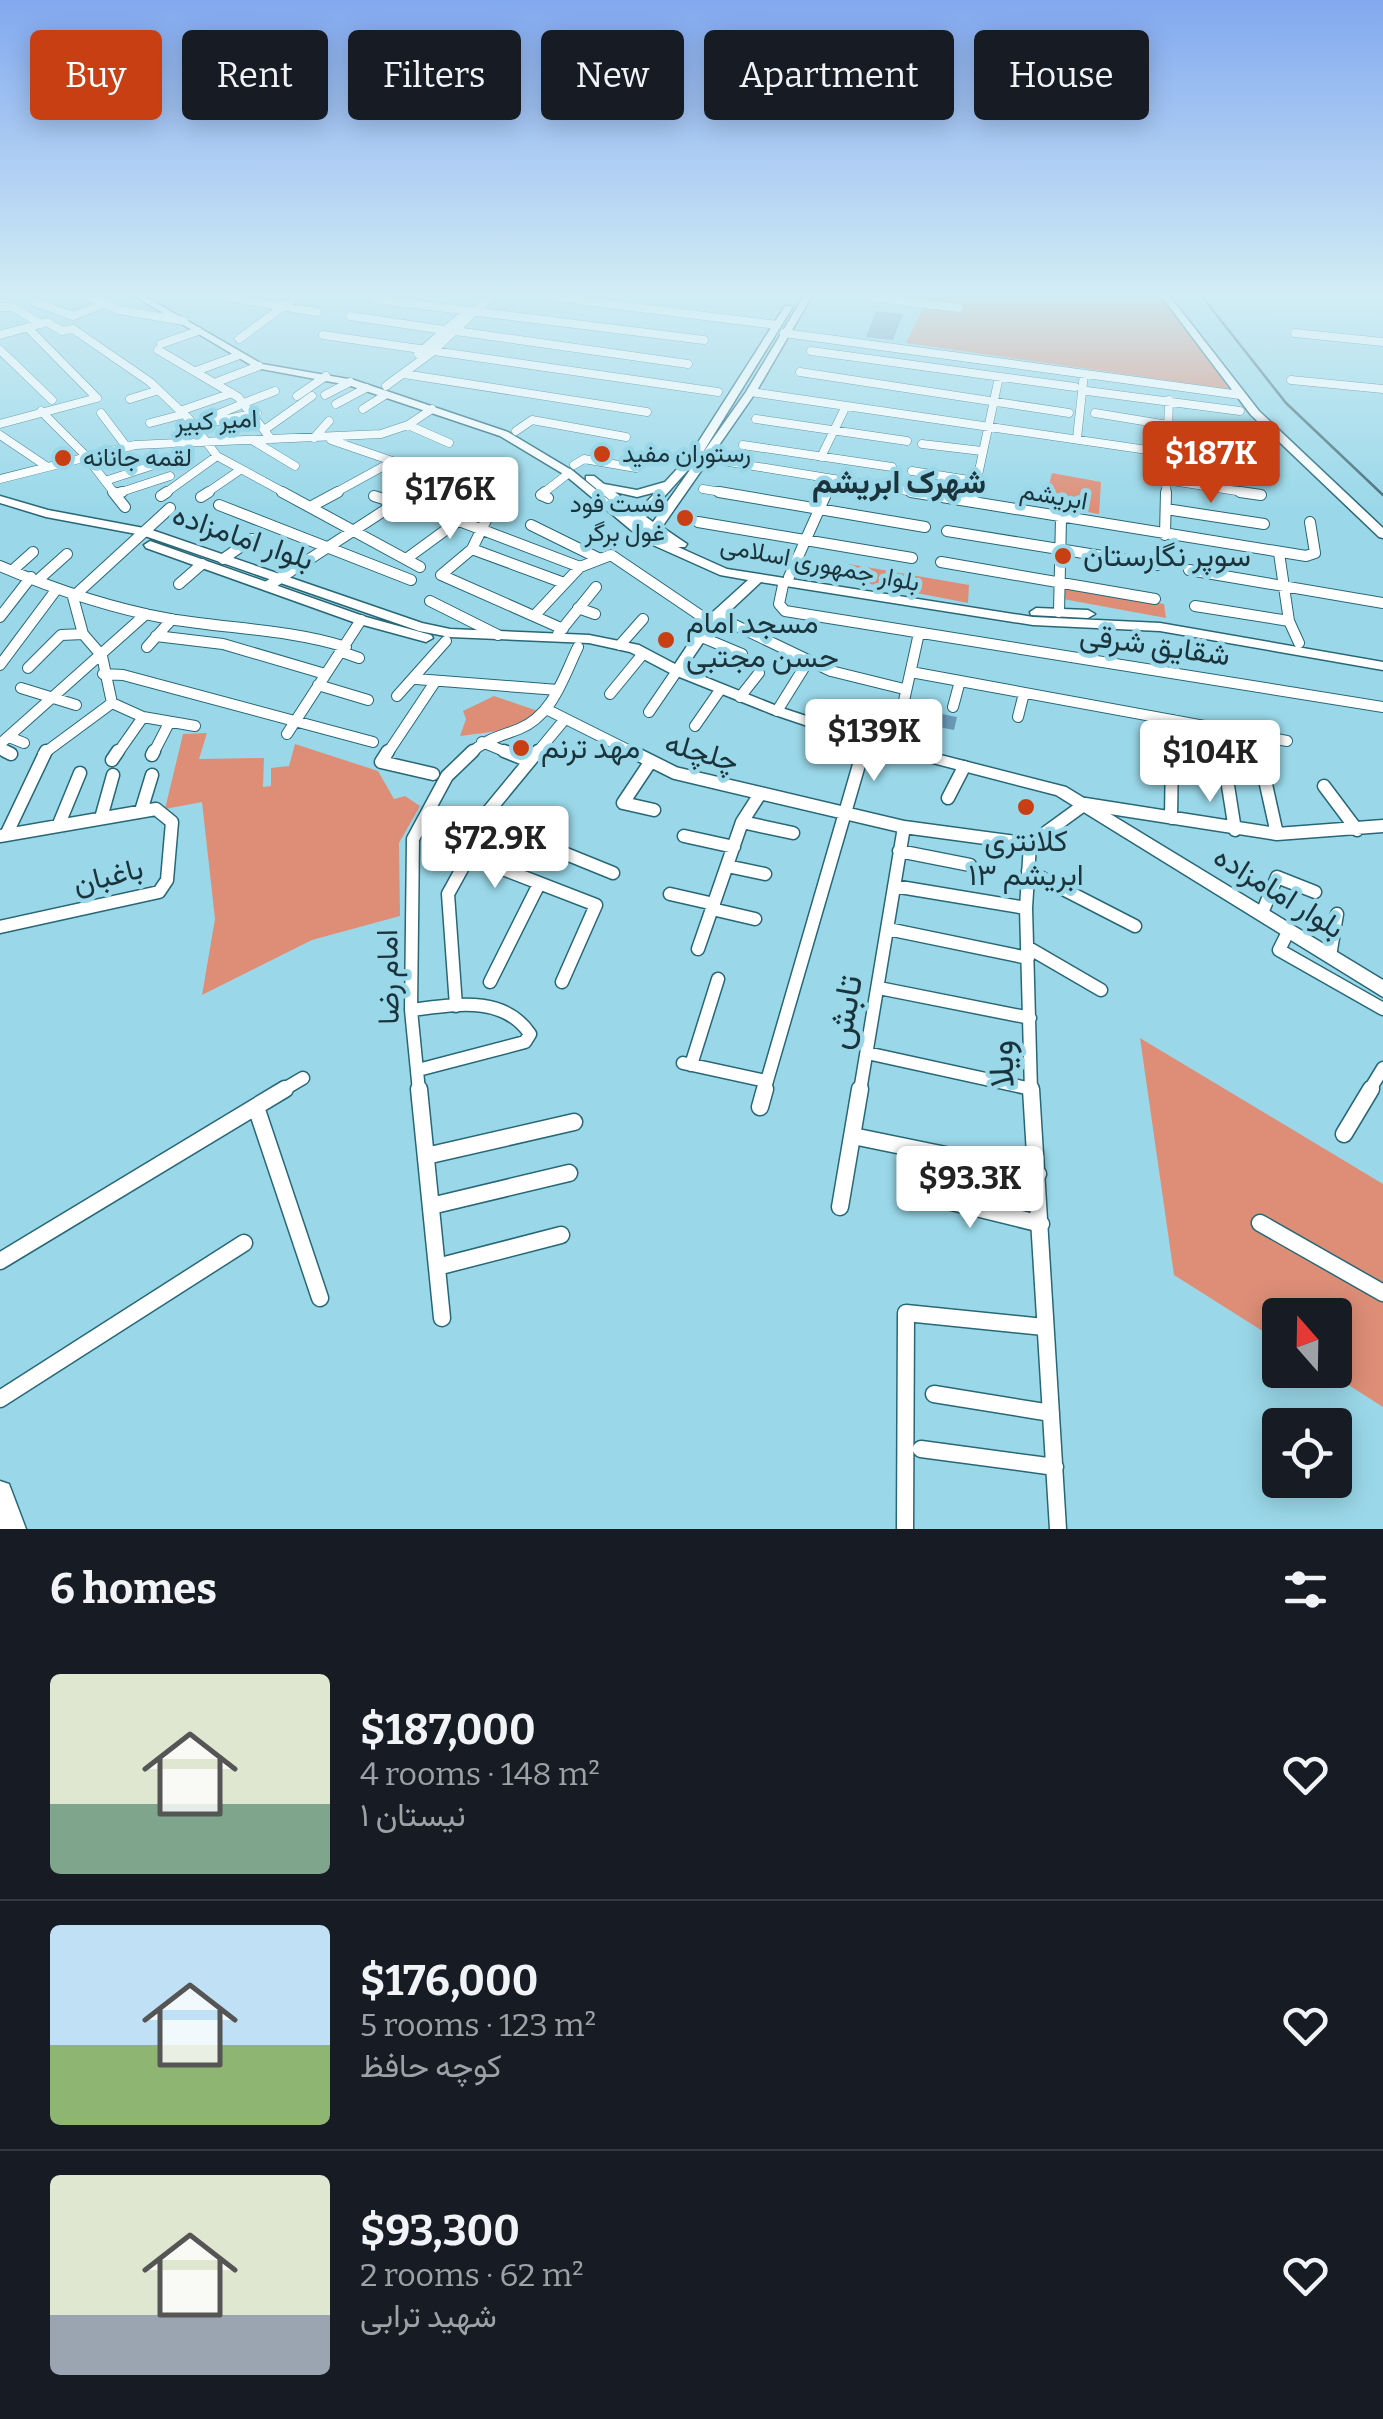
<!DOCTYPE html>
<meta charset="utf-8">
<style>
body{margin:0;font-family:Bitter,Vazirmatn,serif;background:#242831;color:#f1f3f6;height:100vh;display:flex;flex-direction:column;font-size:38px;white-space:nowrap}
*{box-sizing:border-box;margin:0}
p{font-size:32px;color:#9ea1a6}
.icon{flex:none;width:55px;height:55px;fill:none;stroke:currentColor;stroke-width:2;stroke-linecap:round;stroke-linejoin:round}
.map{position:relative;height:1529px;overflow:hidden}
.side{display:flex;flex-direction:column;background:#171b24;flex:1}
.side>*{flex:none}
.banner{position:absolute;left:30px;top:30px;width:1325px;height:90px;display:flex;gap:20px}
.needle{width:65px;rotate:340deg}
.buttons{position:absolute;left:1262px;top:1298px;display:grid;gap:20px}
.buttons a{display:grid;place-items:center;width:90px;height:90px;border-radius:10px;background:#171b24;box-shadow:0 5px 25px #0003;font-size:50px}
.price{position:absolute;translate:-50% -85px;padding:0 22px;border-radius:10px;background:#fff;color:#222;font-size:32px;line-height:65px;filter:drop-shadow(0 2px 5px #0008)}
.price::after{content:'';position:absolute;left:50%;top:60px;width:30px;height:22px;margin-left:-15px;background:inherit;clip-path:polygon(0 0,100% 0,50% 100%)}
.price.on{background:#c83f14;color:#fff}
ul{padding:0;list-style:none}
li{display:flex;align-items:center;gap:30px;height:250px;padding:0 50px}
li+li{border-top:2px solid #363941}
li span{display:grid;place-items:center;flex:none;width:280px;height:200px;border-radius:10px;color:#555}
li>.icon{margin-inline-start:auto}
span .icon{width:120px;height:120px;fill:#fffc;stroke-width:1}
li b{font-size:42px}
h2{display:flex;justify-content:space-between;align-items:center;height:120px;padding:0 50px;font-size:42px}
.pill{padding:0 35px;border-radius:10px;background:#171b24;box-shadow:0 5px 25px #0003;font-size:35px;line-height:90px}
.pill.on{background:#c83f14;color:#fff}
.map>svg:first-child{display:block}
</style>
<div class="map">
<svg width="1383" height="1529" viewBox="0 0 1383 1529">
<rect width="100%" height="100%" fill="#9ad8e9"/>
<!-- green -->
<path fill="#de8e77" d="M890,294H1161L1229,389L906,343L928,298Z
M1052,473L1101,482L1099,514L1044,504Z
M849,564L969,585L968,603L850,580Z
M1063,587L1164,604L1166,618L1063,599Z
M494,696L538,711C516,732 489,732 460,736L466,719L463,711Z
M207,733L199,759L264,758L263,787L271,786V768L289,766L295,744L378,771L394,799L405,796L420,806L399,843L400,916L312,940L202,995L215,919L202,802L165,809L183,734Z
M1140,1038L1383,1184V1407L1325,1370H1335V1315H1280V1342L1174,1275Z"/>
<!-- building -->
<path fill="#6a99b7" d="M876,311L903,314L893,340L866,337Z
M911,708L957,717L954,730L909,721Z"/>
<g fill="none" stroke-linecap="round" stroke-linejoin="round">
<!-- street-far3 casing -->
<g stroke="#286776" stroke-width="9">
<path id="street-far3" d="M6,294L22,296
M83,294L119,310L184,321
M207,294L317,312
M529,294L777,325
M844,294L959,308
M374,299L704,340
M35,302L73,316L101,305
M0,307H13L41,324
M350,316L444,330
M28,328L97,398
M456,331L688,364
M784,333L1240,395
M1295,333L1383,342
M0,335L47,322L62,331L73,329L150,382L189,419L217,456L287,494
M323,335L718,392
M239,339L300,294
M161,344L198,331
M0,350L52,400
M158,350L238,397L271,439
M811,351L1075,387
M418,354L464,314
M196,371L237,356
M800,372L1069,413
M404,374L647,412
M1291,380L1383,389
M217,382L259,366
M386,386L431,353L493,294
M1087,391L1240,411
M751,392L1270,468
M325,395L350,382
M297,396L326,376
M130,399L159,390
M244,403L275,391
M336,404L366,388
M363,409L385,395
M41,411L85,455L115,494
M180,411L232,393
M101,413L126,446
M1095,413L1265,441
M211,417L238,406
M756,419L907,441
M150,423L184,414
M0,424L97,398
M408,425L449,443
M194,426L257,413
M267,428L312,396
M516,431L532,420L626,437
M0,435L46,466
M314,438L329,421
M1077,438L1084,374
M252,440L295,466
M331,440L401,464L466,494
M922,444L982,451
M743,445L892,467
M698,457L926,494
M821,457L846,406
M574,465L584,459L636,468
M912,471L975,481
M0,479L135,445L381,434L408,425L432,409
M1166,480L1256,494
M105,481L157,464
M397,483L414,491L409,494
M703,489L733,494
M115,494L170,476
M164,494L217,456
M205,494L240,470
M333,494L384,466
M542,494L569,473
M826,494L833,479
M974,494L999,377
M1166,494L1169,400"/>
</g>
<!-- street-far2 casing -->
<g stroke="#286776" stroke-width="12">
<path id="street-far2" d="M113,492L125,507
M282,492L420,567
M461,492L485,503L490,512L472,549L441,575L563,629
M545,492L541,495L548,498
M719,492L925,527
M911,492L1306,556L1315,553L1310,522
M1240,492L1261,495
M115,494L122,492
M161,496L167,492
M374,496L399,504
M201,497L209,492
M972,502L974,492
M219,505L411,580
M312,506L338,492
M425,508L580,567
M1166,509L1264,524
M698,522L912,558
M531,525L600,559
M947,531L1158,565
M1165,535L1166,492
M472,549L564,583
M1279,553L1289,621L1299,643
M223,559L252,539
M406,559L458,521
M941,562L1155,599
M0,566C56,590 110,608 170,619C230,629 288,629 346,647
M14,569L33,552
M1189,570L1383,603
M789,577L827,492
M38,580L67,554
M179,584L202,564
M783,585L779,604L785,611L1383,707
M268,586L413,492
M73,597L83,634L102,656L112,703L143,717L195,726
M73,597L170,508
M430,601L498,635
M1195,606L1289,621
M578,608L595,614
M1059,612L1061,518
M535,615L580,567L611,555L710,622
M716,616L831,671L904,689
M0,617L31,577
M558,634L596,587
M156,636L223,644L325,674
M699,636L742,654
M620,645L643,619
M147,647L172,619
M342,652L359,658
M0,665L56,590
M28,668L61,635L83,634
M911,672L1287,741
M103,674L123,675L373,742
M416,679L558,690
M318,685L368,700
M21,688L76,705
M610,694L642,655
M397,696L446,641
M740,697L759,673
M953,707L960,681
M548,710L636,754
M777,711L805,666
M649,712L677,671
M1018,717L1024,693
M695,726L720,690
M287,734L361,620
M9,737L24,743
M482,742L511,754
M0,744L146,614
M894,746L919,633
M0,749L10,754
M43,754L112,703
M117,754L143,717
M153,754L169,723
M387,754L435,682
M470,754C485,739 501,736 519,729C553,715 563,678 578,647
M536,754L565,719
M863,754L867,741
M1172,754L1173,720"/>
</g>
<!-- street-far1 casing -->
<g stroke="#286776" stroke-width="15">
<path id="street-far1" d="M5,751L11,754
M388,751L381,762L433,774
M504,751L529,761
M631,751L675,773L904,827L1030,844
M152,755L154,751
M112,760L118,751
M649,764L623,803L654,810
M1226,773L1235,830
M1265,780L1277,834
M1324,786L1357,830
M948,798L964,767
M141,811L152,775
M101,818L113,775
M1171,818L1172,751
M480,819L613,873
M742,822L793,833
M59,824L80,773
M7,833L46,751
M0,836L156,809L172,822L167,880L159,892L0,927
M684,836L734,847
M899,851L970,865
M469,856L596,905L562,982
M727,866L765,874
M1028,871L1135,926
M894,886L1026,908
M670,894L714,904
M712,909L755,919
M1262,913L1277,877L1315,892
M888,929L1028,958
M1289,930L1279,950L1383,1009
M1027,947L1101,990
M698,949L742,822L760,794
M1330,956L1337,914
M490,982L538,886
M879,988L1030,1018
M456,1006L448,894L469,856L468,836L538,751
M411,1010C453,1005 503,994 530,1034L525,1042L418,1070
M867,1053L1031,1089
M683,1063L766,1081
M691,1065L718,979
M281,1091L303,1078
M419,1091L411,1010L413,839L447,776L473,751
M764,1091L863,751
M860,1091L904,827
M1031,1091L1026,908L1030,844L1085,804L1277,834L1383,826
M1369,1091L1383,1068"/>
</g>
<!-- street casing -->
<g stroke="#286776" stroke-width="19">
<path id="street" d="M419,1089L442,1318
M1031,1089L1058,1529
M256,1107L320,1298
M760,1107L765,1089
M1344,1134L1371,1089
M853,1136L1038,1174
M426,1156L574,1122
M911,1192L1041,1224
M431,1206L569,1173
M840,1207L860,1089
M1260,1223L1383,1293
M0,1261L285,1089
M437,1267L561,1235
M934,1394L1051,1413
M0,1399L244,1243
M921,1449L1055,1467
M905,1529L906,1313L1044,1327"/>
</g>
<!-- secondary casing -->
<g stroke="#286776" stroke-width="3">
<path id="secondary" d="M131,294H141L262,364L354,380L508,432L573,471L632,519L586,480V476H594L604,484L637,490L665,482L690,455L785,306H791L792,308L700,457L746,392L805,294H813L756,392L662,527L687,544L685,547H678L727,569L1033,617L1160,623L1383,662V670L1160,631L1033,625L761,582L715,625L685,669L782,708L870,737L1066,787L1383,980V997L1056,795L867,746L772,714L672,674L630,652L589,643L450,637L419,631L142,535L46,517L0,503V496L48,510L149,529L422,623L450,629L589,635L639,645L675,664L705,619L748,580L720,575L644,541L565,475L500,436L348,385L256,368ZM697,460L653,522L646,517ZM615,492L637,497L656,492L638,511Z
M1160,294H1168L1259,411L1383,528V538L1379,537L1251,415Z
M150,541L366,617L431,635L433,638L426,642L356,623L146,548L144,545Z
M1036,608L1088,610L1095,614L1088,618L1031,615L1030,612Z
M0,1481L9,1484L26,1529H0Z"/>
</g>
<!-- street-far3 -->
<use href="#street-far3" stroke="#fff" stroke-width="8"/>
<!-- street-far2 -->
<use href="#street-far2" stroke="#fff" stroke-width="10"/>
<!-- street-far1 -->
<use href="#street-far1" stroke="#fff" stroke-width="12"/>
<!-- street -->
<use href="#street" stroke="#fff" stroke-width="16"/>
<!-- secondary -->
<use href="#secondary" fill="#fff" fill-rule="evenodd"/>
<!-- rail -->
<path stroke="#476d78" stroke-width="2.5" d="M1200,294L1286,403L1383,495"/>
</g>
<!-- sky -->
<linearGradient id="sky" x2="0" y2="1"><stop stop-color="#82a8ef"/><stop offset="0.58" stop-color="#d2edf5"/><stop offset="1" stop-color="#d2edf5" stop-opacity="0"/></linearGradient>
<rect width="1383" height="508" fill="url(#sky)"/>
<!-- markers -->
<g fill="#c83f14" stroke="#9ad8e9" stroke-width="4">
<circle cx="602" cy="454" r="10"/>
<circle cx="63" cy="458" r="10"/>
<circle cx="685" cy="518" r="10"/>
<circle cx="1063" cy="556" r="10"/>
<circle cx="666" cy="640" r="10"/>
<circle cx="521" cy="748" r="10"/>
<circle cx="1026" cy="807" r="10"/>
</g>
<g text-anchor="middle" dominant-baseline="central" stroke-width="9" stroke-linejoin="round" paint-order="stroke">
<!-- far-street labels -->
<g font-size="25" fill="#1b343b" stroke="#9ad8e9">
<text transform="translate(216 421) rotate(-3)">امیر کبیر</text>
<text transform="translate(1054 496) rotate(10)">ابریشم</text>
<text transform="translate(820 564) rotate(11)">بلوار جمهوری اسلامی</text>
</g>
<!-- far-poi labels -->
<g font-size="25" fill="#1b343b" stroke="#9ad8e9" text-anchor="start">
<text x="622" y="454">رستوران مفید</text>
<text x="83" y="458">لقمه جانانه</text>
<text x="665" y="504" text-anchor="end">فست فود<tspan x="665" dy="29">غول برگر</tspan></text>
</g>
<!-- street labels -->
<g font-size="30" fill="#1b343b" stroke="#9ad8e9">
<text transform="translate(243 537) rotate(19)">بلوار امامزاده</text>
<text transform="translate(1155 645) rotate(8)">شقایق شرقی</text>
<text transform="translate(702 752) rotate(16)">چلچله</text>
<text transform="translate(108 876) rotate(-14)">باغبان</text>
<text transform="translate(1279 892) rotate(32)">بلوار امامزاده</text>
<text transform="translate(388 977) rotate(-91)">امام رضا</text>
</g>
<!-- poi labels -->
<g font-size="30" fill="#1b343b" stroke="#9ad8e9" text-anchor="start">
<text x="1083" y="556">سوپر نگارستان</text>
<text x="686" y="623">مسجد امام<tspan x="686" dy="34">حسن مجتبی</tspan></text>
<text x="541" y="748">مهد ترنم</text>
<text x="1026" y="841" text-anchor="middle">کلانتری<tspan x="1026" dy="34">۱۳ ابریشم</tspan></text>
</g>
<!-- far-district labels -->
<g font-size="32" font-weight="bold" fill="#1b343b" stroke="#9ad8e9">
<text x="899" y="482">شهرک ابریشم</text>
</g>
<!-- near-street labels -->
<g font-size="35" fill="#1b343b" stroke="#9ad8e9">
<text transform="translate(844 1012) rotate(-80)">تابش</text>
<text transform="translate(1001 1064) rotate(-92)">ویلا</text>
</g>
</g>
</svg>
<div class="buttons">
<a><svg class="needle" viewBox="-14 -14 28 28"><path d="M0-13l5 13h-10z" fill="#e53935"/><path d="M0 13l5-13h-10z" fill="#9ea1a6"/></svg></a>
<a><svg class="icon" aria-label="locate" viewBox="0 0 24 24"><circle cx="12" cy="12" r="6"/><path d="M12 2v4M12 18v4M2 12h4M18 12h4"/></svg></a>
</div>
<b class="price on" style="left:1211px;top:506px">$187K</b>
<b class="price" style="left:450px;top:542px">$176K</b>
<b class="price" style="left:874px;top:784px">$139K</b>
<b class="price" style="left:1210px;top:805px">$104K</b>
<b class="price" style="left:495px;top:891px">$72.9K</b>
<b class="price" style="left:970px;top:1231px">$93.3K</b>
<div class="banner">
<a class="pill on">Buy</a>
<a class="pill">Rent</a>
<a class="pill">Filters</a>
<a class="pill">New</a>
<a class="pill">Apartment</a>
<a class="pill">House</a>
</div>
</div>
<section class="side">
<h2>6 homes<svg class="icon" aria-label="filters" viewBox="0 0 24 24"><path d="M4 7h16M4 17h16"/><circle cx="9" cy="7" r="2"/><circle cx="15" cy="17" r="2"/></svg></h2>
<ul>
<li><span style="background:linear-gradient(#dfe7d0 65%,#7fa58c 0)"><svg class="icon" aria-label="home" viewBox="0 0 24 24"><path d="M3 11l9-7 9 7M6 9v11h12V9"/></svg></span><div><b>$187,000</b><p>4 rooms · 148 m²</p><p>نیستان ۱</p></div><svg class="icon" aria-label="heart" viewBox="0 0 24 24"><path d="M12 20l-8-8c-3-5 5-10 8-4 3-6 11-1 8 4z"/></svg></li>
<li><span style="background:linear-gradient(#bfe0f5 60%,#8fb573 0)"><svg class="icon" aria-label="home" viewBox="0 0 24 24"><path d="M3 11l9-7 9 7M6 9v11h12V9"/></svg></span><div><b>$176,000</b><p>5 rooms · 123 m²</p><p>کوچه حافظ</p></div><svg class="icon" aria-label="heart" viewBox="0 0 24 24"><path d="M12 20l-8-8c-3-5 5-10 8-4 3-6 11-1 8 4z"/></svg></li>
<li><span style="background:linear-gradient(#dfe7d0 70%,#9aa5b1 0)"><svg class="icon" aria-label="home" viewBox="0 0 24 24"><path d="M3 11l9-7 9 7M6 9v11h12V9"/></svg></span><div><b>$93,300</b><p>2 rooms · 62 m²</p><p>شهید ترابی</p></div><svg class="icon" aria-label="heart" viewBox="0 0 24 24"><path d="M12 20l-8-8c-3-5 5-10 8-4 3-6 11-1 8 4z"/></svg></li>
</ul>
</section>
